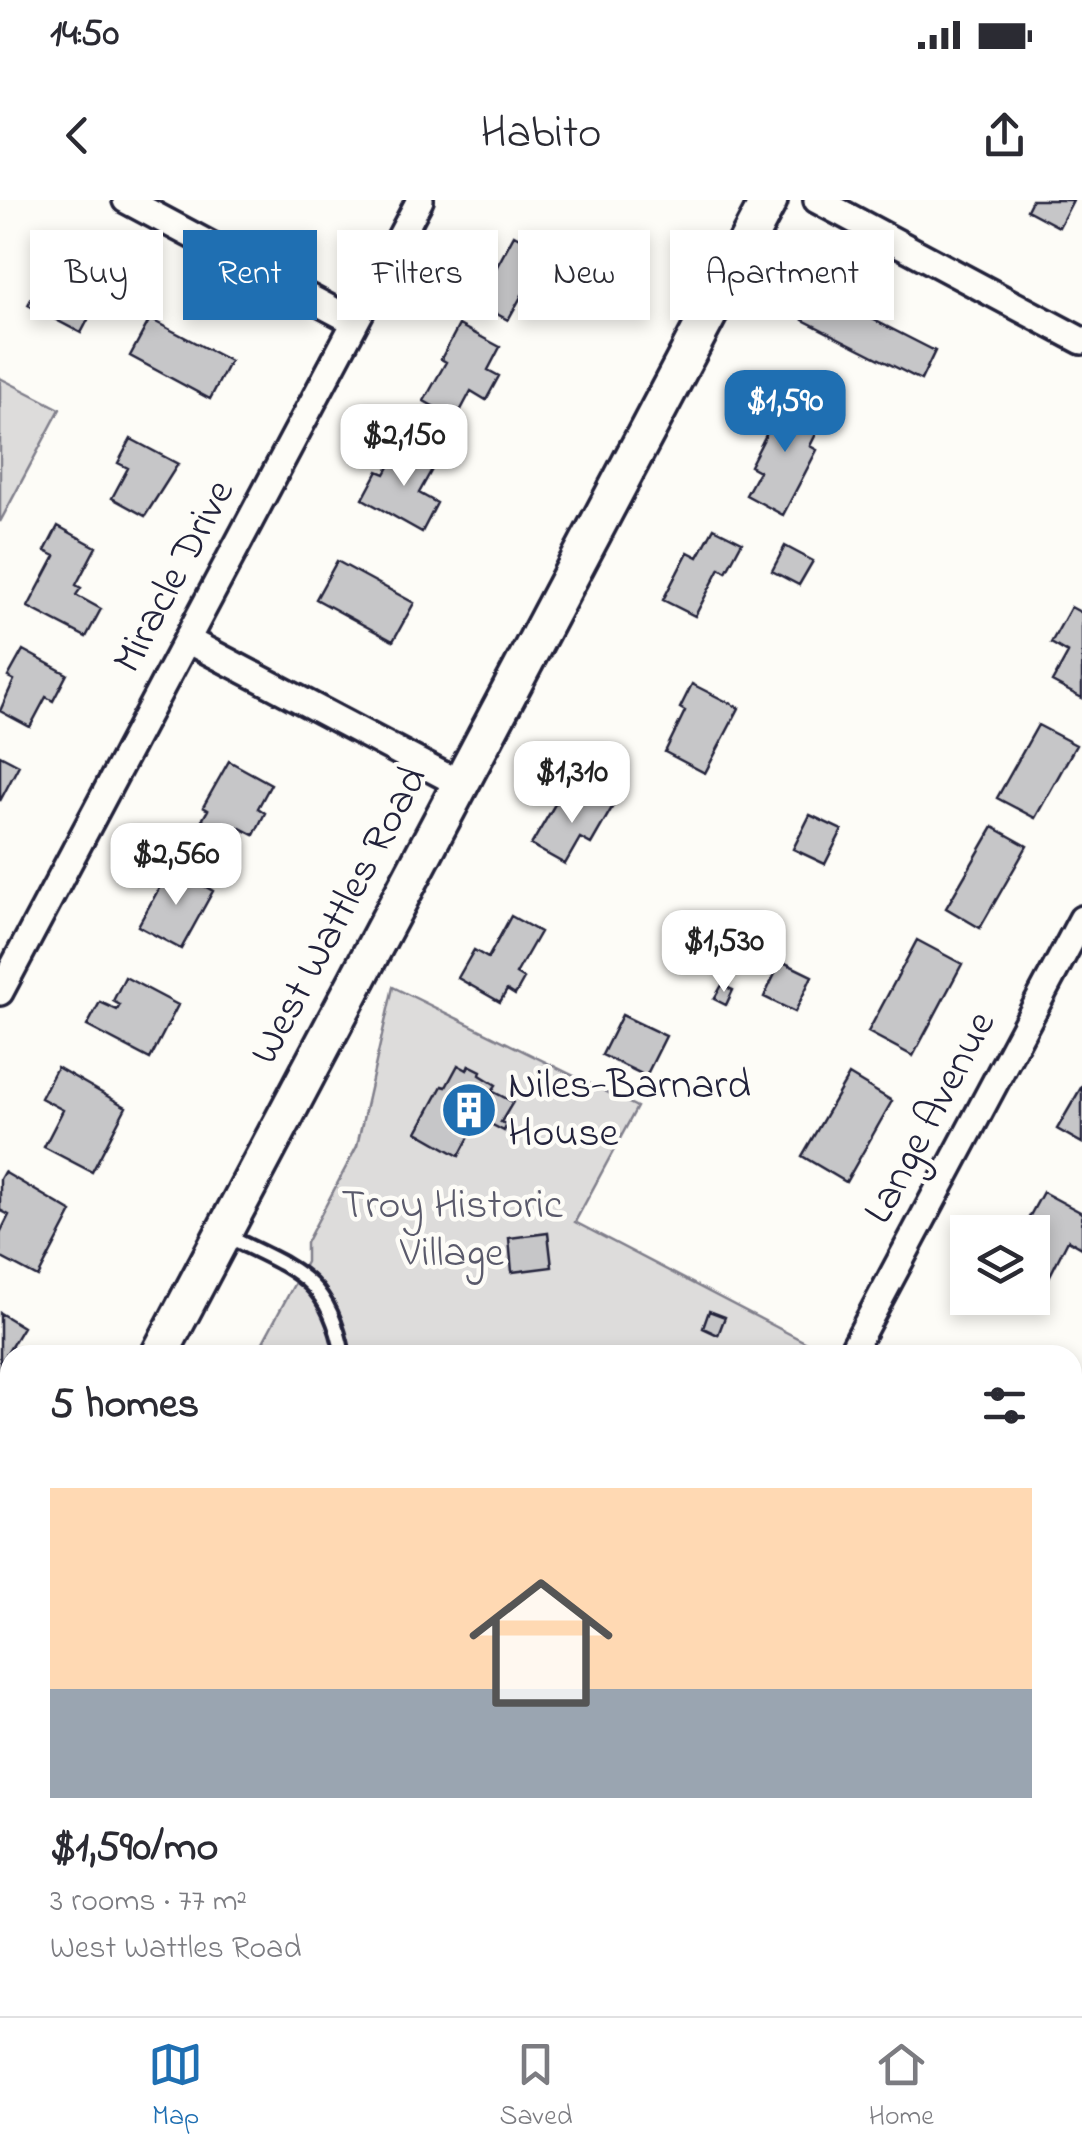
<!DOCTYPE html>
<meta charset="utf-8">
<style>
body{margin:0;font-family:"Indie Flower",sans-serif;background:#f7f7f7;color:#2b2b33;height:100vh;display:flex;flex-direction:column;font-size:38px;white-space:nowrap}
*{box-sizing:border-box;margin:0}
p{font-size:32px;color:#7c7c81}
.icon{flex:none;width:55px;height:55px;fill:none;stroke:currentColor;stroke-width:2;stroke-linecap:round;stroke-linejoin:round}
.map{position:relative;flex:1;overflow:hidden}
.sheet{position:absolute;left:0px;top:1145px;width:1082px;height:672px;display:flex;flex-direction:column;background:#fff;border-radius:30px 30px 0 0;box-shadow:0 5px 15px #0003}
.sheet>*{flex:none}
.hud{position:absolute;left:30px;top:30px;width:1022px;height:90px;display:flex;gap:20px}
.tools{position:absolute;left:950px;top:1015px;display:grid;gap:20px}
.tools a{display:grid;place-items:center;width:100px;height:100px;border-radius:0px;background:#fff;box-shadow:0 5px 15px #0003;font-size:50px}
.price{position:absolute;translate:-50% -85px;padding:0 22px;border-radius:20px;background:#fff;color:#222;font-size:32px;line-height:65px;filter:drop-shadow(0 2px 5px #0008)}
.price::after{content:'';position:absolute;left:50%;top:60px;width:30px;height:22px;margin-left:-15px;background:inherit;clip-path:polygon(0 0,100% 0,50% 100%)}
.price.on{background:#1f6fb2;color:#fff}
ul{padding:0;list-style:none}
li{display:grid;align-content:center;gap:20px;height:530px;padding:0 50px}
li+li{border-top:2px solid #e1e1e2}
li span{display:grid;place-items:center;height:310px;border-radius:0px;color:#555}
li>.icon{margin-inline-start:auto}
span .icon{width:180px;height:180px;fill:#fffc;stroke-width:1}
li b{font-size:42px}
h2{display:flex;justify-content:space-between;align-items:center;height:120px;padding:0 50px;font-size:42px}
.pill{padding:0 35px;border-radius:0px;background:#fff;box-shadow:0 5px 15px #0003;font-size:35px;line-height:90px}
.pill.on{background:#1f6fb2;color:#fff}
.status{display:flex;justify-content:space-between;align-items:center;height:70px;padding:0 50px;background:#fff;direction:ltr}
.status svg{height:28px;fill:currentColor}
header{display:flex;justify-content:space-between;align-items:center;height:130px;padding:0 50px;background:#fff;font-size:45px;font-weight:600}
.tabs{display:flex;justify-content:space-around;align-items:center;height:140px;border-top:2px solid #e1e1e2;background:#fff;font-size:28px;color:#7c7c81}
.tabs a{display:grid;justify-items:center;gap:5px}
.tabs .on{color:#1f6fb2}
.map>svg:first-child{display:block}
</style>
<div class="status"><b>14:50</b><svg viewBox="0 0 49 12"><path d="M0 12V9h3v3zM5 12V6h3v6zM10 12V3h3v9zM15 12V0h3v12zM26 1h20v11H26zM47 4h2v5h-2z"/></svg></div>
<header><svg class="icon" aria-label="back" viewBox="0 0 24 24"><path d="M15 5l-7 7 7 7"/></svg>Habito<svg class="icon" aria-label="share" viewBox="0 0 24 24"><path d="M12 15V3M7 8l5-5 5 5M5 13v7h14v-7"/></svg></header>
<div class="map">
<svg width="1082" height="1816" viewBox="0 0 1082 1816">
<rect width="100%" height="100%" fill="#fdfcf7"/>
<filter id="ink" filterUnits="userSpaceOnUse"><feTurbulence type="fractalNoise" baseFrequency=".01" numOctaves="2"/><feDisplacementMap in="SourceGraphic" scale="20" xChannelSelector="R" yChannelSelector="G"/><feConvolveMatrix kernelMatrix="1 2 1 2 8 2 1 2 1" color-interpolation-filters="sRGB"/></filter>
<g filter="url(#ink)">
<!-- built -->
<path fill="#ecece9" d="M0,1632L10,1637V1808H329L345,1816H0Z"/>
<!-- green -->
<path fill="#dddcdb" stroke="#807f8b" stroke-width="2.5" d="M0,178L60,209L0,322Z
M393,787L637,907L575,1022L830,1155H256L306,1062V1043L357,946Z"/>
<!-- building -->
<path fill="#c6c6c8" stroke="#22223b" stroke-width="2.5" d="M1032,0H1073L1059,27L1027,10Z
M514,35L564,62L541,105L522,95L508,120L477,103Z
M49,65L102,93L81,133L28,105Z
M817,91L935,151L921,180L803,120Z
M150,119L230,161L210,199L130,156Z
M459,125L500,147L488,170L499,176L486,200L471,191L456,219L424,201L446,162L441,159Z
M786,196L825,216L810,246L817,250L783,315L746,295L759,271L750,266Z
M131,239L178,264L145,316L112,298L128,268L118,263Z
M401,245L435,264L419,293L437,303L422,332L363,299L378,271L385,274Z
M58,326L96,347L76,385L81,388L76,395L101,409L86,437L28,407L55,356L45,351Z
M714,328L742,342L726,372L720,368L695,416L663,400L688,352L698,357Z
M785,346L813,361L799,385L772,371Z
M337,361L414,403L393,441L316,399Z
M1071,407L1082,413V498L1052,482L1068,453L1051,443Z
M23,450L67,474L53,501L46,497L30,527L0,511L14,480L8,477Z
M692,484L739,508L705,573L665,552L685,511L680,508Z
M1038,525L1076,545L1035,618L997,598Z
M0,555L19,565L0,601Z
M229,561L271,584L258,608L265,613L254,635L238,627L232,639L201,622L208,610L203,607Z
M583,589L613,606L591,644L580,638L565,664L531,645L558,599L573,607Z
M810,615L842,630L825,664L793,649Z
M993,627L1027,646L980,728L946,708Z
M171,667L213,691L181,749L138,726Z
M511,716L540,732L516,774L524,779L515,795L507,790L500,802L458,778L474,750L488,758Z
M917,740L962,764L913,856L868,832Z
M781,761L812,776L795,812L764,797Z
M125,777L178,805L150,859L87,826L100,802L117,810L120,805L113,801Z
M722,785L733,790L726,805L714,799Z
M622,815L666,836L646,876L602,855Z
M458,865L467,870L469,865L481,871L480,875L496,885L492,891L513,902L501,922L507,924L504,931L479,918L459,956L417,932L442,886L446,887Z
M57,867L126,907L92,972L44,947L63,910L41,898Z
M849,875L892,901L846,982L802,956Z
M1082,886V943L1057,929Z
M4,972L72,1012L38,1077L0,1057V1033L9,1015L0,1010V979Z
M1043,992L1082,1013V1048L1068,1040L1041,1093L1032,1088V1032H1021Z
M548,1033L552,1067L512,1072L509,1038Z
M709,1111L725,1117L718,1135L703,1128Z
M0,1113L23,1127L0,1165Z
M664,1149L665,1155H639L638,1150Z
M10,1686V1806L0,1800V1705Z
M1072,1735L1082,1740V1816H1043L1048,1808H1072Z
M14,1808H119L114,1816H30Z
M759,1808H823L817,1816H764L756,1811Z"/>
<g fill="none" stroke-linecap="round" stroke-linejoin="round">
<!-- lane casing -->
<g stroke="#22223b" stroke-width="20">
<path id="lane" d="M227,1036C292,1069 328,1075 343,1155
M370,1816L375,1808"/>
</g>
<!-- street casing -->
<g stroke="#22223b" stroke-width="32">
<path id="street" d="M126,0L355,122
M817,0L1082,141
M187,440L460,584
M0,792L420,0
M850,1155L1082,719"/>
</g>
<!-- secondary casing -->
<g stroke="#22223b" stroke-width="42">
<path id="secondary" d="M159,1155L769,0
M0,1454L10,1435
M0,1546L10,1551
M494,1808L510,1816"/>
</g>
<!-- lane -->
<use href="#lane" stroke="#fdfcf7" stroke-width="12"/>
<!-- street -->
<use href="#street" stroke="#fdfcf7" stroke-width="25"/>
<!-- secondary -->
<use href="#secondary" stroke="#fdfcf7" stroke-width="35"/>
</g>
</g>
<!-- icons -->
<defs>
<g id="building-disc" transform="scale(2.875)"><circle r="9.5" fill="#1f6fb2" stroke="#fdfcf7"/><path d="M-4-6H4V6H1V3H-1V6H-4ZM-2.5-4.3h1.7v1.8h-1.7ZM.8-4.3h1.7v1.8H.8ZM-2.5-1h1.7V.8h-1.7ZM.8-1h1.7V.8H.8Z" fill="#fff"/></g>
</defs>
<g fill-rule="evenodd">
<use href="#building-disc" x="469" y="910"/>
</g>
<g text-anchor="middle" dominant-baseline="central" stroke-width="9" stroke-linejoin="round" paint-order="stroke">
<!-- street labels -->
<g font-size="42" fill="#22223b" stroke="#fdfcf7">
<text transform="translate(175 377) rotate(-62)">Miracle Drive</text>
<text transform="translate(340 716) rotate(-62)">West Wattles Road</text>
<text transform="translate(931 918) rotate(-62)">Lange Avenue</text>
</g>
<!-- poi labels -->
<g font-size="42" fill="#22223b" stroke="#fdfcf7" text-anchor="start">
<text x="508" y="886">Niles-Barnard<tspan x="508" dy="48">House</tspan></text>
</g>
<!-- park labels -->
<g font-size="42" fill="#5a5a6b" stroke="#fdfcf7">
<text x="452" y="1006">Troy Historic<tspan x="452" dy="48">Village</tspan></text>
</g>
</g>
</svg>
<div class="tools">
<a><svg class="icon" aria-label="layers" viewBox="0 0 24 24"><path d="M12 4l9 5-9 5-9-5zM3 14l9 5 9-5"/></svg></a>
</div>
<b class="price on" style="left:785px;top:255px">$1,590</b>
<b class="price" style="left:404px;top:289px">$2,150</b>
<b class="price" style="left:572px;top:626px">$1,310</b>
<b class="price" style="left:176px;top:708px">$2,560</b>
<b class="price" style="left:724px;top:795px">$1,530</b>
<div class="hud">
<a class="pill">Buy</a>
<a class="pill on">Rent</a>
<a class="pill">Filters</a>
<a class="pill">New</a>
<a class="pill">Apartment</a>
</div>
<section class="sheet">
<h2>5 homes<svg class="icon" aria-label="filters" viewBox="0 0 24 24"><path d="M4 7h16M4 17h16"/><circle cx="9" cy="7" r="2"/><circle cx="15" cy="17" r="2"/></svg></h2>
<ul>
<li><span style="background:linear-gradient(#ffd9b3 65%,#9aa5b1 0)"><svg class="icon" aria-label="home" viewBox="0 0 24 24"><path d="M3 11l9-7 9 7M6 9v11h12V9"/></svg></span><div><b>$1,590/mo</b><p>3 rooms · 77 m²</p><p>West Wattles Road</p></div></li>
</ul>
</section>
</div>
<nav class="tabs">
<a class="on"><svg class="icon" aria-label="map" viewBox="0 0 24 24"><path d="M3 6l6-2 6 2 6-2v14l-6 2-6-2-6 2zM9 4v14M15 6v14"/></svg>Map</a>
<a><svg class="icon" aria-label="saved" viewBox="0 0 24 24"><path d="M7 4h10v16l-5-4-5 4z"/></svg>Saved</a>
<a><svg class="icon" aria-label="home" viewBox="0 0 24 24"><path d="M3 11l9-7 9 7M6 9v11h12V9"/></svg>Home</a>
</nav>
